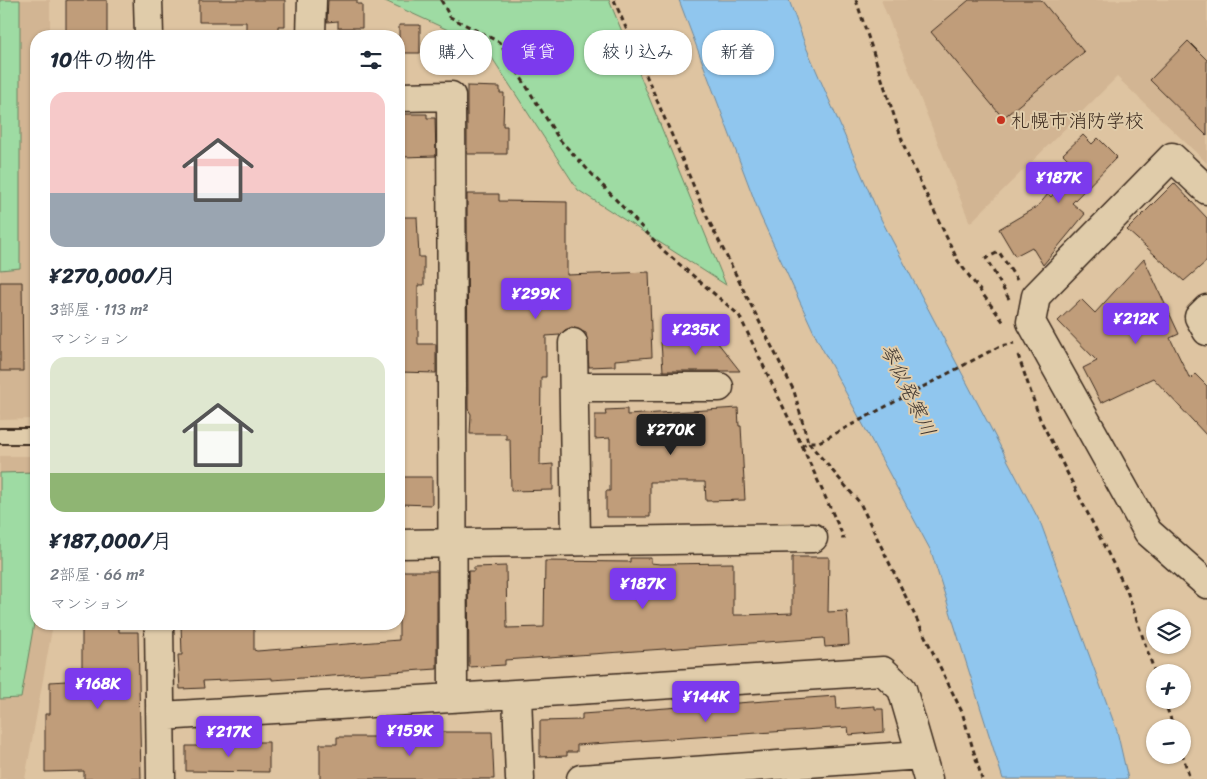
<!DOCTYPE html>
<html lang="ja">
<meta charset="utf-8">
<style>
body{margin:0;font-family:Sriracha,"Klee One",sans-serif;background:#f2f2f3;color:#1f2937;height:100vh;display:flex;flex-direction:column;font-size:19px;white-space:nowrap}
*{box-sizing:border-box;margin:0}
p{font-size:16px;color:#747a83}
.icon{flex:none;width:28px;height:28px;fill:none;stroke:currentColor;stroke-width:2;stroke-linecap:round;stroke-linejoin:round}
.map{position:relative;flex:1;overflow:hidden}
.side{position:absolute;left:30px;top:30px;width:375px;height:600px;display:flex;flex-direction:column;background:#fff;border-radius:20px;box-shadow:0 1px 4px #0004}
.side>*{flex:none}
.top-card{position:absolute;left:420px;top:30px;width:475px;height:45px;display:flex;gap:10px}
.fabs{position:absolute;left:1146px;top:609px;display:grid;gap:10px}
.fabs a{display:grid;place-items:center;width:45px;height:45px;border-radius:50%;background:#fff;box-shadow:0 1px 4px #0004;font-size:25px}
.price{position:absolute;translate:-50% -42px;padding:0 11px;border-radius:5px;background:#7c3aed;color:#fff;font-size:16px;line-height:32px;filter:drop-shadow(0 1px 2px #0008)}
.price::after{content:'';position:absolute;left:50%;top:30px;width:15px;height:11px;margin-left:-8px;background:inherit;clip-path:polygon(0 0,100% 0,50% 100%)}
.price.on{background:#222;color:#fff}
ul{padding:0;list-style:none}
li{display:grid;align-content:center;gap:10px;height:265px;padding:0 20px}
li span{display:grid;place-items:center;height:155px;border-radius:15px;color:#555}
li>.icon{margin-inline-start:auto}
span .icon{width:90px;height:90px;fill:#fffc;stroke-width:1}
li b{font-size:21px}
h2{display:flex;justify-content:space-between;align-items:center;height:60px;padding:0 20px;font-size:21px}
.chip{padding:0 18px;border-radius:20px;background:#fff;box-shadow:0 1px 4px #0004;font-size:18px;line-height:45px}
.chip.on{background:#7c3aed;color:#fff}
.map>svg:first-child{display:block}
</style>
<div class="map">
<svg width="1207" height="779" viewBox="0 0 1207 779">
<rect width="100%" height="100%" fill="#dec4a1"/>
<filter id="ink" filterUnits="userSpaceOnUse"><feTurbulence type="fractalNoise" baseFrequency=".02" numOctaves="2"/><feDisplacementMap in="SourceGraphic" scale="10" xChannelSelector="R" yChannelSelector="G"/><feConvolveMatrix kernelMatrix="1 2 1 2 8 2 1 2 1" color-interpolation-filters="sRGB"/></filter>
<g filter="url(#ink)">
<!-- built -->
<path fill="#d2b593" d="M0,0H50V36H36V419L0,420Z
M881,0H1207V163L1117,77L970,223Z
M0,456H36V624H53L25,779H0Z"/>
<!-- green -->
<path fill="#9edba3" stroke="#6c8260" d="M0,0H20V268L0,270Z
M383,0H609L726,285L578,190L485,47Z
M36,472V612L21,698L0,699V473Z"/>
<!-- water -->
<path fill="#90c6ee" stroke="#6e889b" d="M679,0H789L806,47L881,219L1041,524L1117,731L1128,779H1003L931,551L817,339L760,215Z"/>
<!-- building -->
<path fill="#c09d7a" stroke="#3b2a1e" d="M66,0H107V36H66Z
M199,0H285V26H278V36H246V22H199Z
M328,0H357V4H362V28H338V21L327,22Z
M969,0H1041L1084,52L1003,118L931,32Z
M399,25H420V53H399Z
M1188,41L1207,60V136L1150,80Z
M448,45L471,46V52L482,53V73H447Z
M467,86L500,87V93H504L503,126H507V154H467Z
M403,114H427V118H435L436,156L403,157Z
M1083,135L1092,144L1098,138L1117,157L1072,203L1085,214L1043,265L1032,247L1015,256L999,229L1038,206L1048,194L1051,197L1076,167L1063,154Z
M1174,183L1207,218V261L1184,281L1127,230Z
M467,194H499V201L567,202V275L649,272L652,357L615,360V366L589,367L586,333L572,327L565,330L560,335L546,336V377H541L540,465L553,464V490L511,491L510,439H506V434H470L471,414L468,409Z
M399,217H417L419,257H424V285H418V344H436V373L399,372Z
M1144,259L1179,334L1170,338L1190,379L1195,374L1207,386V436L1153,378L1101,403L1083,368L1097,361L1058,321L1081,299L1095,313Z
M0,282H22L23,371H0Z
M689,338H714L740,371H663L661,342L689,341Z
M738,408L739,426H741L745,500L706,501L705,482H650V517H606V491H610V438L595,439V415H606L605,410L627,409V415Z
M399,477H432V505L399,504Z
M792,557H829L828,612L847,611L849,645L825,647L824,638L505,660V665L469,667L468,571H474V567L506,566L507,628L544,627L545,561L630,562V558H651V563L660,564L733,563V615H743L792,613Z
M399,571H437V669L272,680V678L203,681L204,688L180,689L178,655H182L181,624H254V650L257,651L399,640Z
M88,624H119V632H138L141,779H84V771L45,772V714H50V682L82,680V627L88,628Z
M836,696L837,709L875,706V709H883L884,732L849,735L848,727L577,745V752H567V756L540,757V721L582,720V714Z
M383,732H492L494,779H320V744H337V737H383Z
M244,742H269V772L186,771V746H199V744H244Z"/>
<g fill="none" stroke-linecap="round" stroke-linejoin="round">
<!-- service casing -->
<g stroke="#3b2a1e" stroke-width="18">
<path id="service" d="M0,436H36"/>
</g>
<!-- minor casing -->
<g stroke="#3b2a1e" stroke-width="31">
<path id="minor" d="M148,0L149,36
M311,36L312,0
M399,97L451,96L453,698
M1207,190L1172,157L1036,296L1031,322L1148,532L1207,584
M1207,309L1199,317L1207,331
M573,343L576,541
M574,387H719
M399,544L813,538
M159,624L161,779
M517,694L520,779
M162,716L883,671L902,689L928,779
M581,779L921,755"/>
</g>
<!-- path -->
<path stroke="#3b2a1e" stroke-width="3" stroke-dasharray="5 4" stroke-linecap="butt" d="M441,0L450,17L499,42L559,139L664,251L739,315L802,446L808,442L860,503L962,712L982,779
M614,0L706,215L794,391L808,442H819L998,347L1014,343
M856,0L906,152L958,261L1005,324
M1009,299L986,258L999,252L1017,280
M1018,355L1040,419L1127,591L1155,673
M802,446L844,538H838
M1164,700L1174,728
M1182,753L1190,779"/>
<!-- service -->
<use href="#service" stroke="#e0ccaa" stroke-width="14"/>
<!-- minor -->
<use href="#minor" stroke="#e0ccaa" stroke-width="28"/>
</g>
</g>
<!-- markers -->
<circle fill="#c8321e" stroke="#e0ccaa" stroke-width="2" cx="1001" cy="120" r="5"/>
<g text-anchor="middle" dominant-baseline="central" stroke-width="4" stroke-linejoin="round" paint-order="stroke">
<!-- poi labels -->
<g font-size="19" fill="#3b2a1e" stroke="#e0ccaa" text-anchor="start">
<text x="1011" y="120">札幌市消防学校</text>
</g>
<!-- water labels -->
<g font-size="20" font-style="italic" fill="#443a33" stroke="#e0ccaa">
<text transform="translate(908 390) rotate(64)">琴似発寒川</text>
</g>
</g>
</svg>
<div class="fabs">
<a><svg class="icon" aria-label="layers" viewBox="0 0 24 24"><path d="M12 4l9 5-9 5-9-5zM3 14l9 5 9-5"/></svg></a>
<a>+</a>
<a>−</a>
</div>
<b class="price" style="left:1059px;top:204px">¥187K</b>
<b class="price" style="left:536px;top:320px">¥299K</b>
<b class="price" style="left:1136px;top:345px">¥212K</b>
<b class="price" style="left:696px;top:356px">¥235K</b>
<b class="price on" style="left:671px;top:456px">¥270K</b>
<b class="price" style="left:643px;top:610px">¥187K</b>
<b class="price" style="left:98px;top:710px">¥168K</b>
<b class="price" style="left:706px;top:723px">¥144K</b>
<b class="price" style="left:410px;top:757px">¥159K</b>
<b class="price" style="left:229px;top:758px">¥217K</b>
<div class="top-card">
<a class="chip">購入</a>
<a class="chip on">賃貸</a>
<a class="chip">絞り込み</a>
<a class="chip">新着</a>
</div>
<section class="side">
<h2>10件の物件<svg class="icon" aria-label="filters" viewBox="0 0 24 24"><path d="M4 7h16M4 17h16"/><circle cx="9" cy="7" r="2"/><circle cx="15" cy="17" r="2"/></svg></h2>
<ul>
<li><span style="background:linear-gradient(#f6c9c9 65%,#9aa5b1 0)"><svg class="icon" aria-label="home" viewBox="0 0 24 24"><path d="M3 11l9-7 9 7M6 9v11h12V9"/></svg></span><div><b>¥270,000/月</b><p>3部屋 · 113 m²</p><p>マンション</p></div></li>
<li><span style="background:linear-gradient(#dfe7d0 75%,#8fb573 0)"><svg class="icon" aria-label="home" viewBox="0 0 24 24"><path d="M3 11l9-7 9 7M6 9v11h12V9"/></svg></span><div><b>¥187,000/月</b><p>2部屋 · 66 m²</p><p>マンション</p></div></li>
</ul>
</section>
</div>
